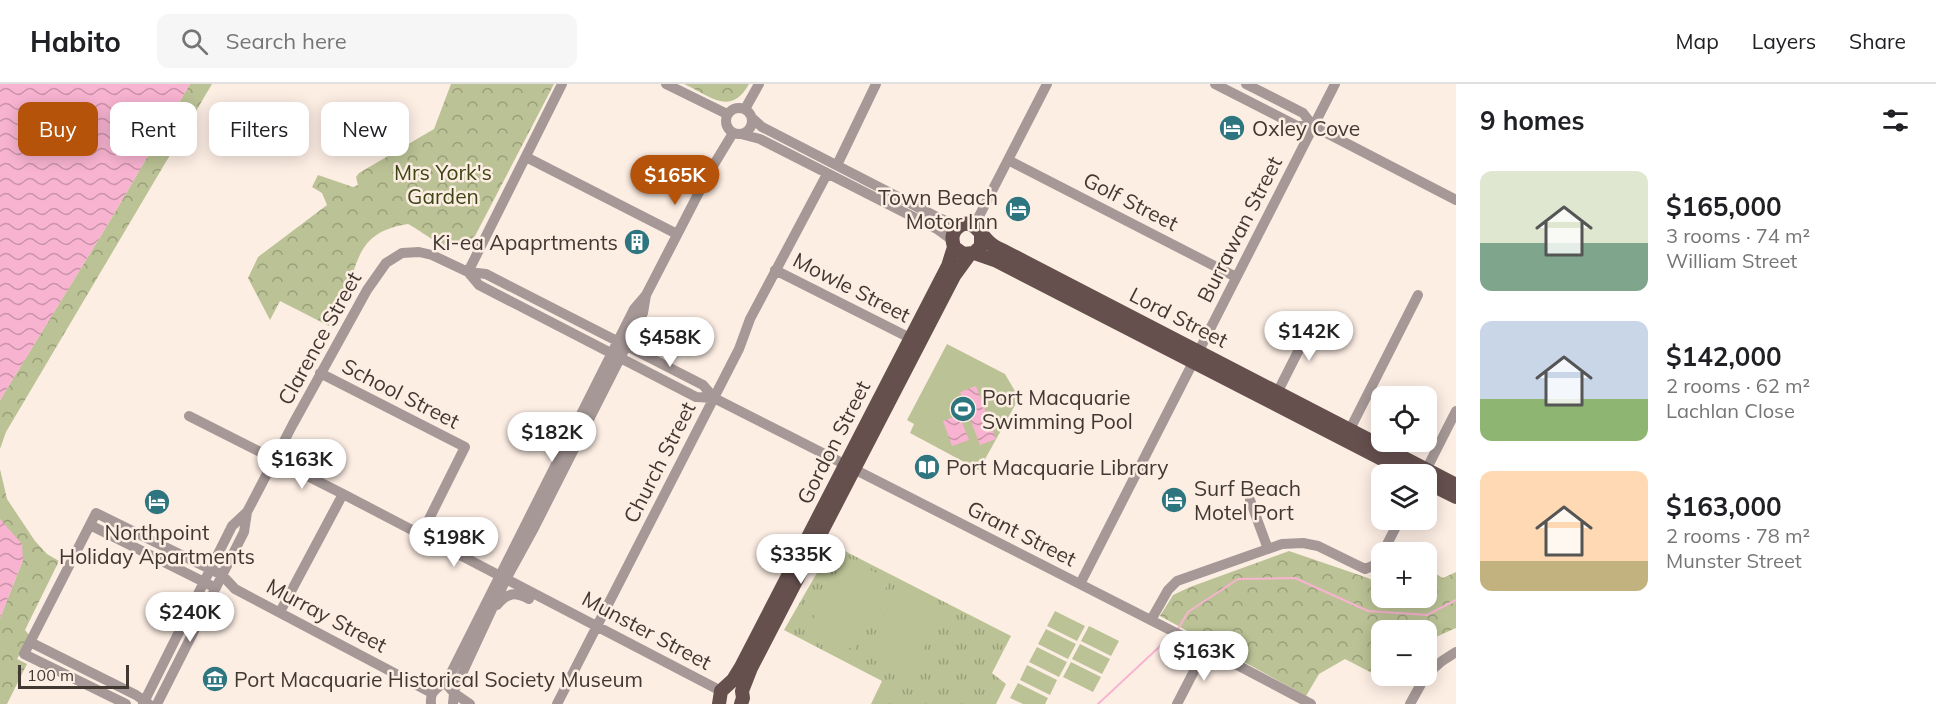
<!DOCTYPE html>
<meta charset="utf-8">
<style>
body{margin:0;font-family:Mulish,sans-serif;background:#f6f6f6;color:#202124;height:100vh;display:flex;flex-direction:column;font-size:22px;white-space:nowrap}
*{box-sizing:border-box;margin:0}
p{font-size:20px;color:#757577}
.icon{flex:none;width:33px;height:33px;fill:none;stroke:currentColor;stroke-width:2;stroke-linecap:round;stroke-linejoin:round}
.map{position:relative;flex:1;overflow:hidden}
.panel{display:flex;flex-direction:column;background:#fff;width:480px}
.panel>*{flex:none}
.hud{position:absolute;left:18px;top:18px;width:570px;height:54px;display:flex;gap:12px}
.buttons{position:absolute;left:1371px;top:302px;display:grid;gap:12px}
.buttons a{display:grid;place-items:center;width:66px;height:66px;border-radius:12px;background:#fff;box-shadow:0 3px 15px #0003;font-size:30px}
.scale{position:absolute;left:18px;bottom:15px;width:111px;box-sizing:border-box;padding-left:6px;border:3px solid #423832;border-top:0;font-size:16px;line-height:21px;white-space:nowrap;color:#423832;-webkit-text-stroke:4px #fdeee4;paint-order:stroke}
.price{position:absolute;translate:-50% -51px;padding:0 14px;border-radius:21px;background:#fff;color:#222;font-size:20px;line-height:39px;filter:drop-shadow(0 2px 3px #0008)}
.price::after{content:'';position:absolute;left:50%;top:36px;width:18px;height:14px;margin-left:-9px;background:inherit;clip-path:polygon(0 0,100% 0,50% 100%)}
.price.active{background:#b45309;color:#fff}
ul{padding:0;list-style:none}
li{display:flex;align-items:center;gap:18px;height:150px;padding:0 24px}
li span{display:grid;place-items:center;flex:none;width:168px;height:120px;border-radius:12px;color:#555}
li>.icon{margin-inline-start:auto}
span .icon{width:72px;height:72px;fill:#fffc;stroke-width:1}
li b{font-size:26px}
h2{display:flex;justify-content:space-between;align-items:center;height:72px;padding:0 24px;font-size:26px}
.tag{padding:0 21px;border-radius:12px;background:#fff;box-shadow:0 3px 15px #0003;font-size:21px;line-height:54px}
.tag.active{background:#b45309;color:#fff}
header{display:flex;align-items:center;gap:36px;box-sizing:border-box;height:84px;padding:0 30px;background:#fff;border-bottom:2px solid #e0e0e0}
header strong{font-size:28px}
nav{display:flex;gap:33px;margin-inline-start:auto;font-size:21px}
.search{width:420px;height:54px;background:#f6f6f6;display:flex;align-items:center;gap:15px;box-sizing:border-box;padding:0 21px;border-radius:12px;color:#757577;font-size:22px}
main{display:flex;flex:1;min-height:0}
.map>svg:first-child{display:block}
</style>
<header>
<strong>Habito</strong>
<div class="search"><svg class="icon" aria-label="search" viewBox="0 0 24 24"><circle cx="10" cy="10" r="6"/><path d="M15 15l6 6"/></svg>Search here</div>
<nav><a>Map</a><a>Layers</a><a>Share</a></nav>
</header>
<main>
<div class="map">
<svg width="1456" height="620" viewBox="0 0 1456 620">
<defs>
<pattern id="grass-tufts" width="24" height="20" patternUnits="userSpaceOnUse" patternTransform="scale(1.5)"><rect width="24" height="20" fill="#bbc295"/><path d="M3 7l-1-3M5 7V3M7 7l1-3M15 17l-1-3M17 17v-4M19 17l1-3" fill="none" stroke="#9a9f7a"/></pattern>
<pattern id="park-crowns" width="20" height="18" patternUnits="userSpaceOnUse" patternTransform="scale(1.5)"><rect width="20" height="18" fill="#bbc295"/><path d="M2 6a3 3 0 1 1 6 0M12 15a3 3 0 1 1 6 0" fill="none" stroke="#9a9f7a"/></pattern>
<pattern id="water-waves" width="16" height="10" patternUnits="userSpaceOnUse" patternTransform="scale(1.5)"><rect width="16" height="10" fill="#f8b3d0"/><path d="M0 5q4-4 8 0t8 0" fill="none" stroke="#ca93a9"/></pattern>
</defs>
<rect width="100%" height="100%" fill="#fdeee4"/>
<!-- grass -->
<path fill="url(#grass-tufts)" d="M833,461L1011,552L992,589L1006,600L996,620H871L882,597L784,546Z"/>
<!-- park -->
<path fill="url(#park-crowns)" d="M190,0H212L6,348L0,365V316L108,140Z
M451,0H554L475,152C448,176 433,153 408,140C356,148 360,177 342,217C339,225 333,233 329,242L280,217L270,236L248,194L258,173L327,121L322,109L312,103L318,91L353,103L358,101L356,93L359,89L434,45Z
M684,0H749C731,33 710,12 684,0Z
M0,385L7,415L35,457L47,470L59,477L25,546L30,552L17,575L27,580L7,620H0V534L23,476L0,435Z
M1289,467L1368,494L1381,501L1382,513H1404L1419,521L1423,513H1426L1427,507L1436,490L1443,494L1456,488V544L1427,557L1426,546H1382L1381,581L1372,589L1345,575L1319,590L1306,612L1160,532L1173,511L1190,503Z"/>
<!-- pitch -->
<path fill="#bbc295" d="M947,260L1005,290L1019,314L979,386L910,349L914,340L907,336Z
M845,473L890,496L854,566L809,543Z
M900,502L944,524L909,594L864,571Z
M1055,527L1085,542L1077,557L1047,542Z
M1089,542L1119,557L1111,572L1081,557Z
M1046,545L1076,560L1068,575L1038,560Z
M1080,560L1110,575L1102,590L1072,575Z
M1037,563L1067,578L1059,593L1029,578Z
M1071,578L1101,593L1093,608L1063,593Z
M1027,581L1057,596L1050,611L1020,596Z
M1018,599L1048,614L1045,620H1023L1010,614Z"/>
<!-- water -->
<path fill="url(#water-waves)" d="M0,0H190L108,140L0,316Z
M976,302L996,355L980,361L960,308Z
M959,331L969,356L952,362L943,337Z
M0,435L22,460L23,476L0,534Z"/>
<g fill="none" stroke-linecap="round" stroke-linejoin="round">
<!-- stream -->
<path stroke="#f8b3d0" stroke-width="2" d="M1178,545L1188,528L1238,495L1295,494L1368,527L1427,531L1456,516
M1098,620L1172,551"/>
<!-- minor -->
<path stroke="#a59897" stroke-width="10" d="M666,0L727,30
M1215,0L1297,42H1313
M1246,0L1303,29L1313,42L1456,116
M726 37a13 13 0 1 1 26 0a13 13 0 1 1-26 0Z
M745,25L759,0
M752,34L762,43L935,132L948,138L963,141
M741,50L760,55L937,145L952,156
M526,73L677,150
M1008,76L1236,193
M837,81L876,0
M974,142L1047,0
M775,186L910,254
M468,188L479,201L696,313L714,314L793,354L1184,553L1311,620
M468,188L562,0
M320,289L465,363L421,451
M1275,313L1314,236
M189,332L343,410L721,607
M1346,353L1418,211
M1424,390L1456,327
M1250,416L1268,465
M90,441L210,501
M1383,468L1400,435
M1080,500L1335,0
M497,521C508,508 515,508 529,515
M280,528L343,410
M1151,536L1168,506L1177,497L1282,460L1303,459L1318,462L1365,485L1375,481L1382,471
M30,558L136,611L149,620
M1426,591L1442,577L1456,568
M448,602L454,609L453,620
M454,607L506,495L534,444L643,229L646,211
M454,609L470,620
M126,620L24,570L96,429L222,491L235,505L432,609
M143,620L232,442L247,428
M157,620L244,448L247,428L293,340L367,206L386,179L402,169L419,168L432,171L468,188L486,190L703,301L714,314
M431,620C430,608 434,607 442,600C446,597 449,591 452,587L634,225L646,211L710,87L733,49
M557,620L739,265L750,235L827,90
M1177,620L1206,564
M1410,620L1426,591"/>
<!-- major -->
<path stroke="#65504e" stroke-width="14" d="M981,149V162L974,169L963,170L954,163C952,156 951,150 957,144C971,131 980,150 989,158C993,162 997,164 1002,166L1456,401
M974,169L997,177L1411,390
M1426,398L1456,413
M719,620L721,607L733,596L741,583L948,182L954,163
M741,620L743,614L742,607L751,584L954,192L970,170"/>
</g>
<!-- icons -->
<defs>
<g id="hotel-disc" transform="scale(1.35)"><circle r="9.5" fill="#2d757f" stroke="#fdeee4"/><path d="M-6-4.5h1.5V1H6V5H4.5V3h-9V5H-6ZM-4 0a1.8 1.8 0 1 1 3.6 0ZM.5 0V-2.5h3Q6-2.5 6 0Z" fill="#fff"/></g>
<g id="building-disc" transform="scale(1.35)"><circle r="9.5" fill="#2d757f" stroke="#fdeee4"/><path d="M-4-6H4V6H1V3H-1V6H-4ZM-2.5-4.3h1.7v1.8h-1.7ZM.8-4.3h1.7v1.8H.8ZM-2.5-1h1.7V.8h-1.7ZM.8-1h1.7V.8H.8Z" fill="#fff"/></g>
<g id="stadium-disc" transform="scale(1.35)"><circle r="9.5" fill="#2d757f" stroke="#fdeee4"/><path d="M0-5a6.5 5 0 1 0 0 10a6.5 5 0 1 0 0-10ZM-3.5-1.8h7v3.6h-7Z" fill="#fff"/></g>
<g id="library-disc" transform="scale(1.35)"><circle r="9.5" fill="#2d757f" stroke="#fdeee4"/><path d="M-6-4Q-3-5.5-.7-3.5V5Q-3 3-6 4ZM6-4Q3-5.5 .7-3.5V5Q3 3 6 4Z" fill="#fff"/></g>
<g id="museum-disc" transform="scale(1.35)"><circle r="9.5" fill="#2d757f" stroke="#fdeee4"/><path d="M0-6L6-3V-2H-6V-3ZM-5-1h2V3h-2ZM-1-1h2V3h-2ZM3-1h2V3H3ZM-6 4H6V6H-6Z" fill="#fff"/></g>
</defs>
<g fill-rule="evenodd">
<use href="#hotel-disc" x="1232" y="44"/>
<use href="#hotel-disc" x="1018" y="125"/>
<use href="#building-disc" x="637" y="158"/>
<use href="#stadium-disc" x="963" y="325"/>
<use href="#library-disc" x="927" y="383"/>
<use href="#hotel-disc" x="1174" y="416"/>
<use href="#hotel-disc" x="157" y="418"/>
<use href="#museum-disc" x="215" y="595"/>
</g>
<g text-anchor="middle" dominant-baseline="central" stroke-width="5" stroke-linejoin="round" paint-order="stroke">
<!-- poi labels -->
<g font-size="21" fill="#423832" stroke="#fdeee4" text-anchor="start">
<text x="1252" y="44">Oxley Cove</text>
<text x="998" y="113" text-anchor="end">Town Beach<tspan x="998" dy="24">Motor Inn</tspan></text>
<text x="618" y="158" text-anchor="end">Ki-ea Apaprtments</text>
<text x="982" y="313">Port Macquarie<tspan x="982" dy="24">Swimming Pool</tspan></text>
<text x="946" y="383">Port Macquarie Library</text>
<text x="1194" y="404">Surf Beach<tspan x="1194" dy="24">Motel Port</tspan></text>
<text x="157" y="448" text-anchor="middle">Northpoint<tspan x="157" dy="24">Holiday Apartments</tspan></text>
<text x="234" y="595">Port Macquarie Historical Society Museum</text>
</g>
<!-- park labels -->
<g font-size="21" fill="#3e4413" stroke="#fdeee4">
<text x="443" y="88">Mrs York's<tspan x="443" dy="24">Garden</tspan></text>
</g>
<!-- street labels -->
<g font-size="21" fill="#423832" stroke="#fdeee4">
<text transform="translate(1131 117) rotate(27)">Golf Street</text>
<text transform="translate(1239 145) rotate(-63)">Burrawan Street</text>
<text transform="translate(852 203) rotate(27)">Mowle Street</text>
<text transform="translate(1179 233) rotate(27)">Lord Street</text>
<text transform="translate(319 254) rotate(-61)">Clarence Street</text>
<text transform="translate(401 309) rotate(27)">School Street</text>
<text transform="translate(833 358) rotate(-63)">Gordon Street</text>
<text transform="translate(659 378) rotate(-63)">Church Street</text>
<text transform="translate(1022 449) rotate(27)">Grant Street</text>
<text transform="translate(327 531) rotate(28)">Murray Street</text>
<text transform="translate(647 546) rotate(28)">Munster Street</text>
</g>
</g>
</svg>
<div class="buttons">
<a><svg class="icon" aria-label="locate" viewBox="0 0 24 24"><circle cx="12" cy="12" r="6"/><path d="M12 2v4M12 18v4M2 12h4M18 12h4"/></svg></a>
<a><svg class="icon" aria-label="layers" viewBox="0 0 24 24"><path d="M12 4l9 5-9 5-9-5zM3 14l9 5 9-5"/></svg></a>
<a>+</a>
<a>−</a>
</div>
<div class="scale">100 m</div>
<b class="price active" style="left:675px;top:122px">$165K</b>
<b class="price" style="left:1309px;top:278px">$142K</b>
<b class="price" style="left:670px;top:284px">$458K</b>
<b class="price" style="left:552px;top:379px">$182K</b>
<b class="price" style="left:302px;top:406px">$163K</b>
<b class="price" style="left:454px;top:484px">$198K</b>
<b class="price" style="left:801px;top:501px">$335K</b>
<b class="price" style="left:190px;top:559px">$240K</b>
<b class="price" style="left:1204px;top:598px">$163K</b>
<div class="hud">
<a class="tag active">Buy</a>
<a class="tag">Rent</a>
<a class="tag">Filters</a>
<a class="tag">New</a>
</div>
</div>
<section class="panel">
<h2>9 homes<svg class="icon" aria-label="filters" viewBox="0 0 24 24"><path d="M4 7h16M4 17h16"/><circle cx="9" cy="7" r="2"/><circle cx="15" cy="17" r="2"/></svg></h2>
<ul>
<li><span style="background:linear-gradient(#dfe7d0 60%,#7fa58c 0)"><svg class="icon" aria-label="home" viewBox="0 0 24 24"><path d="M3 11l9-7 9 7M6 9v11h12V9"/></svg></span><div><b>$165,000</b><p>3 rooms · 74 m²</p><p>William Street</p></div></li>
<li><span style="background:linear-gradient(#c9d6e8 65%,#8fb573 0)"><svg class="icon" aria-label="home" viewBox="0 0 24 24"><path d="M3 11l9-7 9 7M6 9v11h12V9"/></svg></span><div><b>$142,000</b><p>2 rooms · 62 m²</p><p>Lachlan Close</p></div></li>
<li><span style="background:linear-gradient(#ffd9b3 75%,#c2b280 0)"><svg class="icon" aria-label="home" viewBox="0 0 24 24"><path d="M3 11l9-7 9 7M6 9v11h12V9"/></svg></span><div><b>$163,000</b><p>2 rooms · 78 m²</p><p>Munster Street</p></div></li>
</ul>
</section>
</main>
